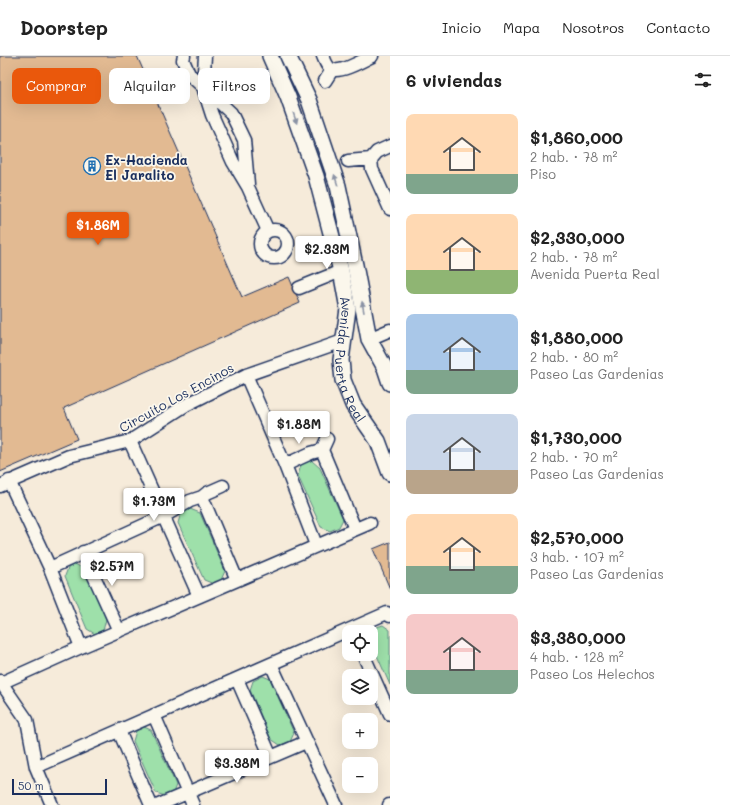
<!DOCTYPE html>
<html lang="es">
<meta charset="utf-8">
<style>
body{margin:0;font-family:Mali,sans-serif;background:#f2f2f2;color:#222;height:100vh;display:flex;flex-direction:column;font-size:15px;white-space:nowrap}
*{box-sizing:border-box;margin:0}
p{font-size:13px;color:#767676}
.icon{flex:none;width:22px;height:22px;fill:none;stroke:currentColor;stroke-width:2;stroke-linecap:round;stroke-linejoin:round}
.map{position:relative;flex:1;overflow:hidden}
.drawer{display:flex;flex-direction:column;background:#fff;width:340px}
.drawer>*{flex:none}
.banner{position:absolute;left:12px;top:12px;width:318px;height:36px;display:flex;gap:8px}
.controls{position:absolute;left:342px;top:569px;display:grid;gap:8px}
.controls a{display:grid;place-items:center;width:36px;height:36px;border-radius:8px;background:#fff;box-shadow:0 4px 16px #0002;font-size:20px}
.scale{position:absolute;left:12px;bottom:10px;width:95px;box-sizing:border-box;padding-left:4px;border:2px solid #1b2f5e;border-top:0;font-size:11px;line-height:14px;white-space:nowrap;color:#1b2f5e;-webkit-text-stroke:3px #fbf7ec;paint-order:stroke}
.price{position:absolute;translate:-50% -34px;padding:0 9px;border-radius:4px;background:#fff;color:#222;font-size:13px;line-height:26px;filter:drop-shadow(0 1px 2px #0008)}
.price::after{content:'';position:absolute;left:50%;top:24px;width:12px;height:9px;margin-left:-6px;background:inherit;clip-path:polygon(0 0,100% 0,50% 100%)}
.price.selected{background:#ea580c;color:#fff}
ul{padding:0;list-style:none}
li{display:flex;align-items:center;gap:12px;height:100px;padding:0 16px}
li span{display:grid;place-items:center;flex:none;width:112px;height:80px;border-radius:8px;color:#555}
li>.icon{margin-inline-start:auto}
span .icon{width:48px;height:48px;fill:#fffc;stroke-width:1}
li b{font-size:17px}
h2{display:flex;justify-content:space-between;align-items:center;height:48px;padding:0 16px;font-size:17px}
.pill{padding:0 14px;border-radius:8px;background:#fff;box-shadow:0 4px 16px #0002;font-size:14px;line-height:36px}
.pill.selected{background:#ea580c;color:#fff}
header{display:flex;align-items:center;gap:24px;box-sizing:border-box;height:56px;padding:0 20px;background:#fff;border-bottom:1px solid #e0e0e0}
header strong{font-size:19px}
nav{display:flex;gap:22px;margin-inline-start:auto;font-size:14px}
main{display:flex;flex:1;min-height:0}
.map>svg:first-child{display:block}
</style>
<header>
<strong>Doorstep</strong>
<nav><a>Inicio</a><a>Mapa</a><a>Nosotros</a><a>Contacto</a></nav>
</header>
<main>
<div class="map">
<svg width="390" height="749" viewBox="0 0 390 749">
<rect width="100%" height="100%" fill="#f6ebda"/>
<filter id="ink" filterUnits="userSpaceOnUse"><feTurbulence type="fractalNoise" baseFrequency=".025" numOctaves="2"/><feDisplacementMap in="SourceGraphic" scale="8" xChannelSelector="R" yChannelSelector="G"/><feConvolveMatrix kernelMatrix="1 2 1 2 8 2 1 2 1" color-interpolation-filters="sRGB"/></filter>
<g filter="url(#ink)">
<!-- green -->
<path fill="#9ee0aa" stroke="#5c8884" d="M311,404L320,412L343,463L339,471L330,475L321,471L298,420L301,408Z
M190,453L200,457L225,515L221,524L214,528L204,524L178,467L181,457Z
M75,508L84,513L106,563L103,575L95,578L87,573L65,520L68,512Z
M383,569L390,574V629L371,586V573Z
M263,620L270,623L294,677L290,686L280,689L271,683L250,634L253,625Z
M144,671L151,674L176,729L173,737L165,740L156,737L133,685L136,675Z"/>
<!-- building -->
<path fill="#e2ba92" stroke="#1b2f5e" d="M0,0H137L242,241L289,221L300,247L64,352L77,383L0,416Z
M390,486V533L373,493Z"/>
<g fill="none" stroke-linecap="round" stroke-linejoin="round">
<!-- minor casing -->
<g stroke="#1b2f5e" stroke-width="15">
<path id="minor" d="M184,0L183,4L189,18L203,31L212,59L233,106L248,131L268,175
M205,0L203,31L231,57L244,84L248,128
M323,0C325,5 327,11 331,13C340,18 364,4 372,0
M325,25L332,14
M371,103L372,113L390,153
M348,105L371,103L377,96L390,90
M260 188a14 14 0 1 1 28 0a14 14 0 1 1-28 0Z
M299,232L341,215
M369,283L390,274
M246,319L285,409L316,489
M327,383L322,394L355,473
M130,385L199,540
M285,409L311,397L322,394
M9,425L50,512L81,591
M0,430L69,400L130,385L186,349L246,319L343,285
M202,441L237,524
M83,496L119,575
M50,512L164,460L190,445L202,441L207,437L223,430
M363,598L390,658
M271,608L336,749
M237,623L271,701
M0,625L27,664L36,711L52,749
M1,627L81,591L370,467
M154,659L193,749
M119,675L151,749
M36,711L387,557L390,560
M159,749L306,686
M389,749H390"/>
</g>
<!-- tertiary casing -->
<g stroke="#1b2f5e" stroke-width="18">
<g id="tertiary">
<path id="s1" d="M270,0L288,41L316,120L341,215L348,253L341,304L343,324L353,349L378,385L390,417"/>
<path d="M288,0L309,44L338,130L355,209L369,283L385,312L390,327"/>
</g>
</g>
<!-- minor -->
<use href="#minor" stroke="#fbf7ec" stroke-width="12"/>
<!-- tertiary -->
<use href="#tertiary" stroke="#fbf7ec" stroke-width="15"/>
</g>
<!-- one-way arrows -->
<defs><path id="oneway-solid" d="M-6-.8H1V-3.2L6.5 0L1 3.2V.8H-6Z"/></defs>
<g fill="#8b93a5">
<use href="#oneway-solid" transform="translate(295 62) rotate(71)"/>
<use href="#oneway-solid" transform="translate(336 124) rotate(-108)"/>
<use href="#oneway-solid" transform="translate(363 251) rotate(-100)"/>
</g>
</g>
<!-- icons -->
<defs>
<g id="building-ring" transform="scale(0.9)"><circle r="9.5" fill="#fbf7ec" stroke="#1f6fb2" stroke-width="1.5"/><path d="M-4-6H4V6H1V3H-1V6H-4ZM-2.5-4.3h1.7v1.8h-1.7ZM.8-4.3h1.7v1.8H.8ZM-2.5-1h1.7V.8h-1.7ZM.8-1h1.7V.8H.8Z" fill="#1f6fb2"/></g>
</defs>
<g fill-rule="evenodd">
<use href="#building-ring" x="92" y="110"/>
</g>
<g text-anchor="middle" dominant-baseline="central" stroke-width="3.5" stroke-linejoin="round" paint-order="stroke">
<!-- poi labels -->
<g font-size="13" font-weight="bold" fill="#1b2f5e" stroke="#fbf7ec" text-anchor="start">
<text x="105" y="103">Ex-Hacienda<tspan x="105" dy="15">El Jaralito</tspan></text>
</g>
<!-- street labels -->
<g font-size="13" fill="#1b2f5e" stroke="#fbf7ec">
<text stroke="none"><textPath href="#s1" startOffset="317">Avenida Puerta Real</textPath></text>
<text transform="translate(176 341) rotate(-29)">Circuito Los Encinos</text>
</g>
</g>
</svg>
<div class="controls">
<a><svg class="icon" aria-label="locate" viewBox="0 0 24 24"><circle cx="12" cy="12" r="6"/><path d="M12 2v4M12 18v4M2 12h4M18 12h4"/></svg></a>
<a><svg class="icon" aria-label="layers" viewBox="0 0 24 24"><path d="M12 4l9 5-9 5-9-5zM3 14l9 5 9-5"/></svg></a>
<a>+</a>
<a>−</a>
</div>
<div class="scale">50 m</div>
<b class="price selected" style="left:98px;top:190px">$1.86M</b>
<b class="price" style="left:327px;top:214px">$2.33M</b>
<b class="price" style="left:299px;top:389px">$1.88M</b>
<b class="price" style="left:154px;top:466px">$1.73M</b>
<b class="price" style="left:112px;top:531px">$2.57M</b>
<b class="price" style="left:237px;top:728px">$3.38M</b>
<div class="banner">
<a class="pill selected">Comprar</a>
<a class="pill">Alquilar</a>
<a class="pill">Filtros</a>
</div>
</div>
<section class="drawer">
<h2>6 viviendas<svg class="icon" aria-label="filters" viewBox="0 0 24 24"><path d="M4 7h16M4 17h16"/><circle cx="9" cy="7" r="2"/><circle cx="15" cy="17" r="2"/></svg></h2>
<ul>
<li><span style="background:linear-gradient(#ffd9b3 75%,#7fa58c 0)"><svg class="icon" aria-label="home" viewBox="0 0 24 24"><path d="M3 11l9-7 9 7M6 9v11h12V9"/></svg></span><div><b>$1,860,000</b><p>2 hab. · 78 m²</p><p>Piso</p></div></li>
<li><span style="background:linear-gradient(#ffd9b3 70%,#8fb573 0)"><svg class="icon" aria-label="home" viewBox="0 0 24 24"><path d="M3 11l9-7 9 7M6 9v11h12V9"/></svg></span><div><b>$2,330,000</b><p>2 hab. · 78 m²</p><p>Avenida Puerta Real</p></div></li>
<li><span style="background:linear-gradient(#a9c7e8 70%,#7fa58c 0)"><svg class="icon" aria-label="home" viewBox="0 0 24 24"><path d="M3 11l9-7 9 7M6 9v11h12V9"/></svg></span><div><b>$1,880,000</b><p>2 hab. · 80 m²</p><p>Paseo Las Gardenias</p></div></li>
<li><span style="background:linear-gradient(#c9d6e8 70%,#b9a48a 0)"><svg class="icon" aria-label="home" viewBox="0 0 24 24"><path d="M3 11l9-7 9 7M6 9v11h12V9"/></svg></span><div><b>$1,730,000</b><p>2 hab. · 70 m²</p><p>Paseo Las Gardenias</p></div></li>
<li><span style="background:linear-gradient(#ffd9b3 65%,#7fa58c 0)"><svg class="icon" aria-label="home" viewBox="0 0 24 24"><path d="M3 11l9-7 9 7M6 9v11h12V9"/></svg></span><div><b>$2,570,000</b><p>3 hab. · 107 m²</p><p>Paseo Las Gardenias</p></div></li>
<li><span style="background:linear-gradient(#f6c9c9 70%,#7fa58c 0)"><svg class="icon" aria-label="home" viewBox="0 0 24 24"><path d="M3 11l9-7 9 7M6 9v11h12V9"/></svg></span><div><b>$3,380,000</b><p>4 hab. · 128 m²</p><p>Paseo Los Helechos</p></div></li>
</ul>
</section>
</main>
